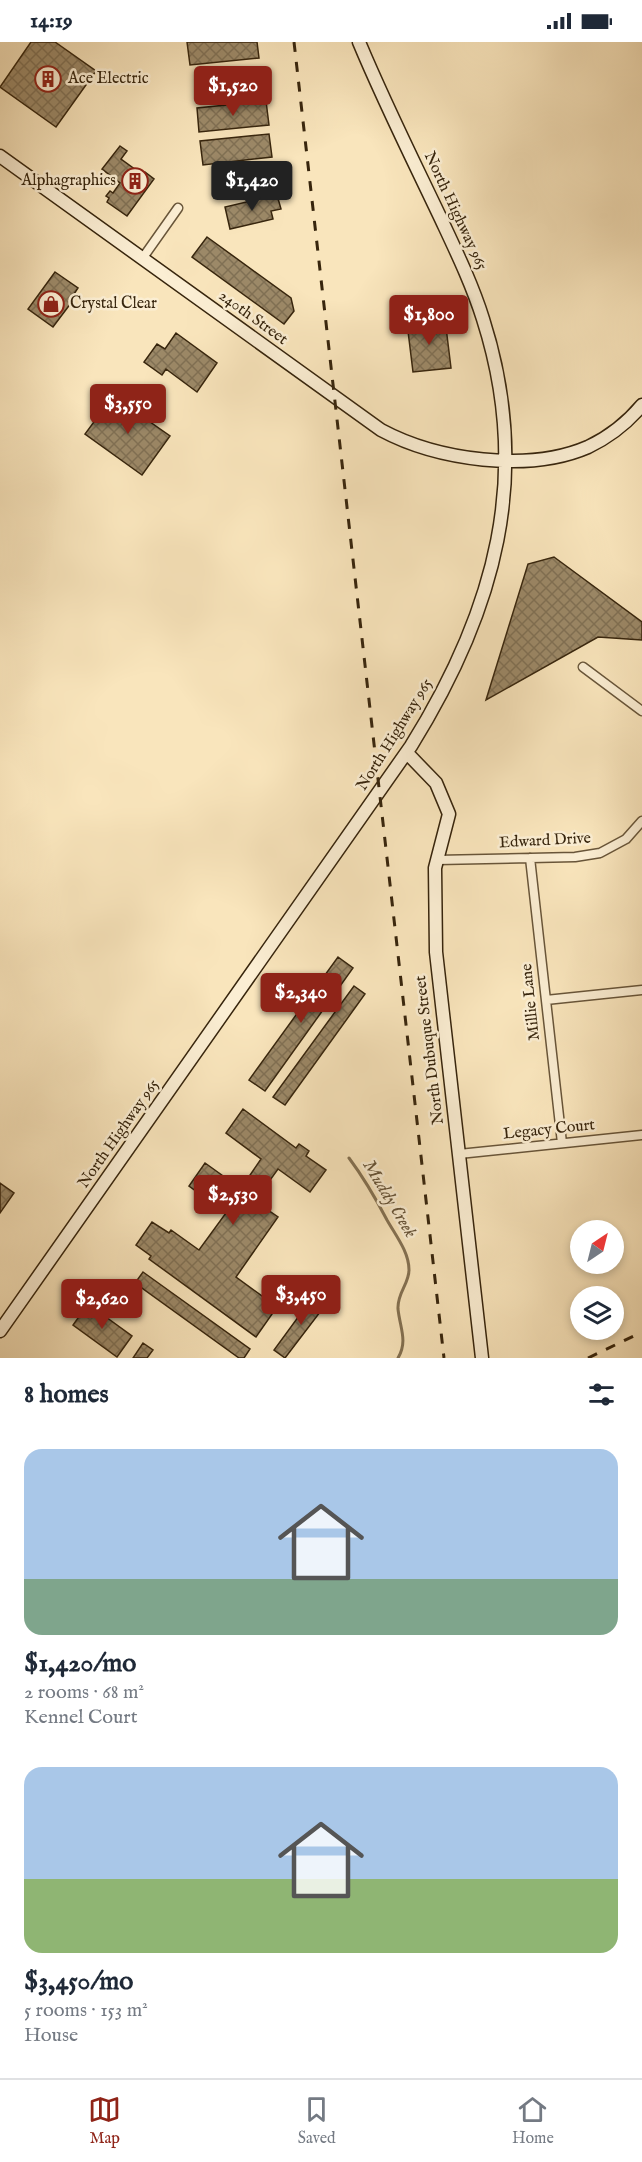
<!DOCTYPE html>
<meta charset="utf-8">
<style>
body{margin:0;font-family:"IM FELL English",serif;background:#f6f6f7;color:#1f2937;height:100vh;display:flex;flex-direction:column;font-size:22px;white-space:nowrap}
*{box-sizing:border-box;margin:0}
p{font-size:20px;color:#747a83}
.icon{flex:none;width:33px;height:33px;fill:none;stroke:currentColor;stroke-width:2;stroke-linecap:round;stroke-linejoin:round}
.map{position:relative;height:1316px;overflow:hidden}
.details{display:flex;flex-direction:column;background:#fff;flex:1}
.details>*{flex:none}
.needle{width:39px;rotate:35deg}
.tools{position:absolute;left:570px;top:1178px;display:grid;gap:12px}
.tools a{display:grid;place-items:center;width:54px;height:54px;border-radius:50%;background:#fff;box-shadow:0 3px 9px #0003;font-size:30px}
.price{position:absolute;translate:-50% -51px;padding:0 14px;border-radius:6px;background:#8f2418;color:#fff;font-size:20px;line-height:39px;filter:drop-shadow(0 2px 3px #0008)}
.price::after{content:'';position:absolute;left:50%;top:36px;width:18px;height:14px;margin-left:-9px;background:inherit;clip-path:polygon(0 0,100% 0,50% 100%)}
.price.current{background:#222;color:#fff}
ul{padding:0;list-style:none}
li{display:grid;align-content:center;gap:12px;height:318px;padding:0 24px}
li span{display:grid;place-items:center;height:186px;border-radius:18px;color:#555}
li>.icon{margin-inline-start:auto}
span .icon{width:108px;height:108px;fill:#fffc;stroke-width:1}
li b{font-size:26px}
h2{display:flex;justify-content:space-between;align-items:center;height:72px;padding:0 24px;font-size:26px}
.status{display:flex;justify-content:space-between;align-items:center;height:42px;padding:0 30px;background:#fff;direction:ltr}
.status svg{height:16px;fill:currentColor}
.tabs{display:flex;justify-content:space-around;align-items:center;height:84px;border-top:2px solid #e0e1e3;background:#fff;font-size:16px;color:#747a83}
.tabs a{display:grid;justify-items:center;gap:3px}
.tabs .current{color:#8f2418}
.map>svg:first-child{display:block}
</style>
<div class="status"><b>14:19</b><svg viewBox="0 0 49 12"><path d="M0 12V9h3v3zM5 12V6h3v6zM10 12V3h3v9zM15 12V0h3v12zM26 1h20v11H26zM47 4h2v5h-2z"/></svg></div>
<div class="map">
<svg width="642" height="1316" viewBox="0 0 642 1316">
<defs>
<pattern id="building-cross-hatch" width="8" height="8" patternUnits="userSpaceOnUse" patternTransform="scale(1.5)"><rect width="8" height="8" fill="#9c8968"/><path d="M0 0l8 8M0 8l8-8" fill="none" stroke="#807054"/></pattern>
</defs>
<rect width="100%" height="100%" fill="#f9e5bc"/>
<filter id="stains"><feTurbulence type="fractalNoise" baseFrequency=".00333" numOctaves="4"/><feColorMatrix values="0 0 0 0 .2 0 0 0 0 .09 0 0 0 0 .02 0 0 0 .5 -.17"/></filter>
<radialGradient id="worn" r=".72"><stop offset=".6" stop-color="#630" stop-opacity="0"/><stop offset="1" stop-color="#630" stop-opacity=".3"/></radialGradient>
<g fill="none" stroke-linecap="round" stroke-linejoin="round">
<!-- stream -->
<path stroke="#847152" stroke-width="3" d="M349,1116C364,1136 376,1157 387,1178C396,1194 409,1210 409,1228C409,1242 397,1251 398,1267C400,1286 408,1299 398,1316"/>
</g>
<!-- building -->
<path fill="url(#building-cross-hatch)" stroke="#37250d" stroke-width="1.5" d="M31,0H55L96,29L56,85L0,45Z
M187,0H257L259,16L190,23Z
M266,59L269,83L199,90L197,66Z
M269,92L272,115L203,123L200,99Z
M120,104L127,109L121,117L143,133L145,130L154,137L127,174L107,160L109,156L106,154L110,149L113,151L120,141L102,127Z
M277,153L281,167L271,169L273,177L230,187L225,165Z
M207,195L291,256L294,269L284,282L192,215Z
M55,230L78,246L72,255L74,257L53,285L28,267Z
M445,277L451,326L413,330L407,281Z
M176,291L217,321L197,350L166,327L162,333L144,320L157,302L165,307Z
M113,354L170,394L142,433L85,392Z
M554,515L642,580V598L598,595L486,658L528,522Z
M338,915L353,926L265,1049L249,1038Z
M354,944L365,952L285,1063L273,1055Z
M243,1067L296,1106L299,1102L309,1109L306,1114L326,1128L310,1150L278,1127L255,1159L278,1175L236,1235L277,1265L256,1295L149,1217L151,1214L136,1203L152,1180L169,1191L171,1188L199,1208L226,1171L189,1144L205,1121L240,1146L244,1138L246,1139L261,1117L226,1091Z
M0,1141L14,1151L0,1171Z
M143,1230L250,1307L244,1316H239L135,1241Z
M315,1252L327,1261L285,1316L274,1308Z
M88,1262L132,1294L117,1315L73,1283Z
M143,1301L153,1308L147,1316H133Z"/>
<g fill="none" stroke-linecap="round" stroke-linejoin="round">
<!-- street casing -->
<g stroke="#685539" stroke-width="11">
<path id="street" d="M142,217L178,166
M583,625L642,669
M530,816L562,1101
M437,818L575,815L600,811L626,797L642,779
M546,958L642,948
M459,1112L642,1093"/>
</g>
<!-- secondary casing -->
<g stroke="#37250d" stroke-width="15">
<path id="secondary" d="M0,114L381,388C437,418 528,431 588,405C609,395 627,381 642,363
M407,711L436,741L449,772L435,826L436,910L482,1316
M0,1289L411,704C495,569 533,433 483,277C472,242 456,209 441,177C413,118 384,60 359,0"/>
</g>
<!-- street -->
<use href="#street" stroke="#fbeed3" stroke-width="8"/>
<!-- secondary -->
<use href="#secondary" stroke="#fbeed3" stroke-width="12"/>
<!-- rail -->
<path stroke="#37250d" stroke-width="3" stroke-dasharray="10 10" stroke-linecap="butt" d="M294,0L444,1316
M588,1316L642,1290"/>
</g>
<!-- icons -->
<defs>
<g id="building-ring" transform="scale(1.35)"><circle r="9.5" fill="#fbeed3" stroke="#8f2418" stroke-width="1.5"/><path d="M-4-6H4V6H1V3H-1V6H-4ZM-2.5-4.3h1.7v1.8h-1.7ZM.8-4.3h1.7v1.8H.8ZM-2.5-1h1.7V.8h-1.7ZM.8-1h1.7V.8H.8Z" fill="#8f2418"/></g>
<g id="shop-ring" transform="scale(1.35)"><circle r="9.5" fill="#fbeed3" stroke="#8f2418" stroke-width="1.5"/><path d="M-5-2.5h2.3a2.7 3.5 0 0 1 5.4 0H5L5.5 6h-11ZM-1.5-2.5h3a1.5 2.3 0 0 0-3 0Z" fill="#8f2418"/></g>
</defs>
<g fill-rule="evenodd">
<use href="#building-ring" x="48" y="37"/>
<use href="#building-ring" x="135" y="139"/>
<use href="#shop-ring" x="51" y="262"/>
</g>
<g text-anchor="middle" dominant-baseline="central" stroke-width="5" stroke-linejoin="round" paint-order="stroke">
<!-- poi labels -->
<g font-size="16" fill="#37250d" stroke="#fbeed3" text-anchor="start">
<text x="68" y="37">Ace Electric</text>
<text x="116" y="139" text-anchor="end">Alphagraphics</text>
<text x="70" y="262">Crystal Clear</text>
</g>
<!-- street labels -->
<g font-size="16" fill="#37250d" stroke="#fbeed3">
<text transform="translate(455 169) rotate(65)">North Highway 965</text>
<text transform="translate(253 276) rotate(36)">240th Street</text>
<text transform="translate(395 693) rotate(-58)">North Highway 965</text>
<text transform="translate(545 799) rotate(-3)">Edward Drive</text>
<text transform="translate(531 960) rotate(-96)">Millie Lane</text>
<text transform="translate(430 1008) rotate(-97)">North Dubuque Street</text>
<text transform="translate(549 1088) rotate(-6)">Legacy Court</text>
<text transform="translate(119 1092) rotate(-55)">North Highway 965</text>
</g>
<!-- water labels -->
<g font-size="18" font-style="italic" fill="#645135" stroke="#fbeed3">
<text transform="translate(389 1157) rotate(59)">Muddy Creek</text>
</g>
</g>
<rect width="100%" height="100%" filter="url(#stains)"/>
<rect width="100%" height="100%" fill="url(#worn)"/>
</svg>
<div class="tools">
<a><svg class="needle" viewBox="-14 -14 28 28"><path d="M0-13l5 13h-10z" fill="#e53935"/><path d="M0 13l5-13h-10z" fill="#747a83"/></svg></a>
<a><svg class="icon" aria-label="layers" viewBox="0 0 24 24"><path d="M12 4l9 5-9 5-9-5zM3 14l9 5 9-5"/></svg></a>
</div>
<b class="price" style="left:233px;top:75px">$1,520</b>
<b class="price current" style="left:252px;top:170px">$1,420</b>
<b class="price" style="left:429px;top:304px">$1,800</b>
<b class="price" style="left:128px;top:393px">$3,550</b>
<b class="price" style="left:301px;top:982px">$2,340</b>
<b class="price" style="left:233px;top:1184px">$2,530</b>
<b class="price" style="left:301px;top:1284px">$3,450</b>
<b class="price" style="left:102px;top:1288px">$2,620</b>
</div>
<section class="details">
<h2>8 homes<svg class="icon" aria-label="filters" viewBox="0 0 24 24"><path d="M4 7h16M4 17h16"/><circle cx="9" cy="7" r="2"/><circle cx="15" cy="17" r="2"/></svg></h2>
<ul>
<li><span style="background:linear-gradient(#a9c7e8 70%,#7fa58c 0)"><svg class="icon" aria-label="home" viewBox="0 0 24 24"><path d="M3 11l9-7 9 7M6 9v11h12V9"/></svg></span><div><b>$1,420/mo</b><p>2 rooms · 68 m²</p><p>Kennel Court</p></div></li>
<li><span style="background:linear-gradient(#a9c7e8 60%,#8fb573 0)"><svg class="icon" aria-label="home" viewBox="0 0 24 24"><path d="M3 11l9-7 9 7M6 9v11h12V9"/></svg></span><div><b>$3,450/mo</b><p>5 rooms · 153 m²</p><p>House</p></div></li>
</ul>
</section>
<nav class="tabs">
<a class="current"><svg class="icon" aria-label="map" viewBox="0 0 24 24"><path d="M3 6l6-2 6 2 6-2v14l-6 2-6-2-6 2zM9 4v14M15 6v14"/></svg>Map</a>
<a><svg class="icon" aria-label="saved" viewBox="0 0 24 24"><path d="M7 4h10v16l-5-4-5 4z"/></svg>Saved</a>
<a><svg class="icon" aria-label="home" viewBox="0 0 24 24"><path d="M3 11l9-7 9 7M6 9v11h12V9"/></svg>Home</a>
</nav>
